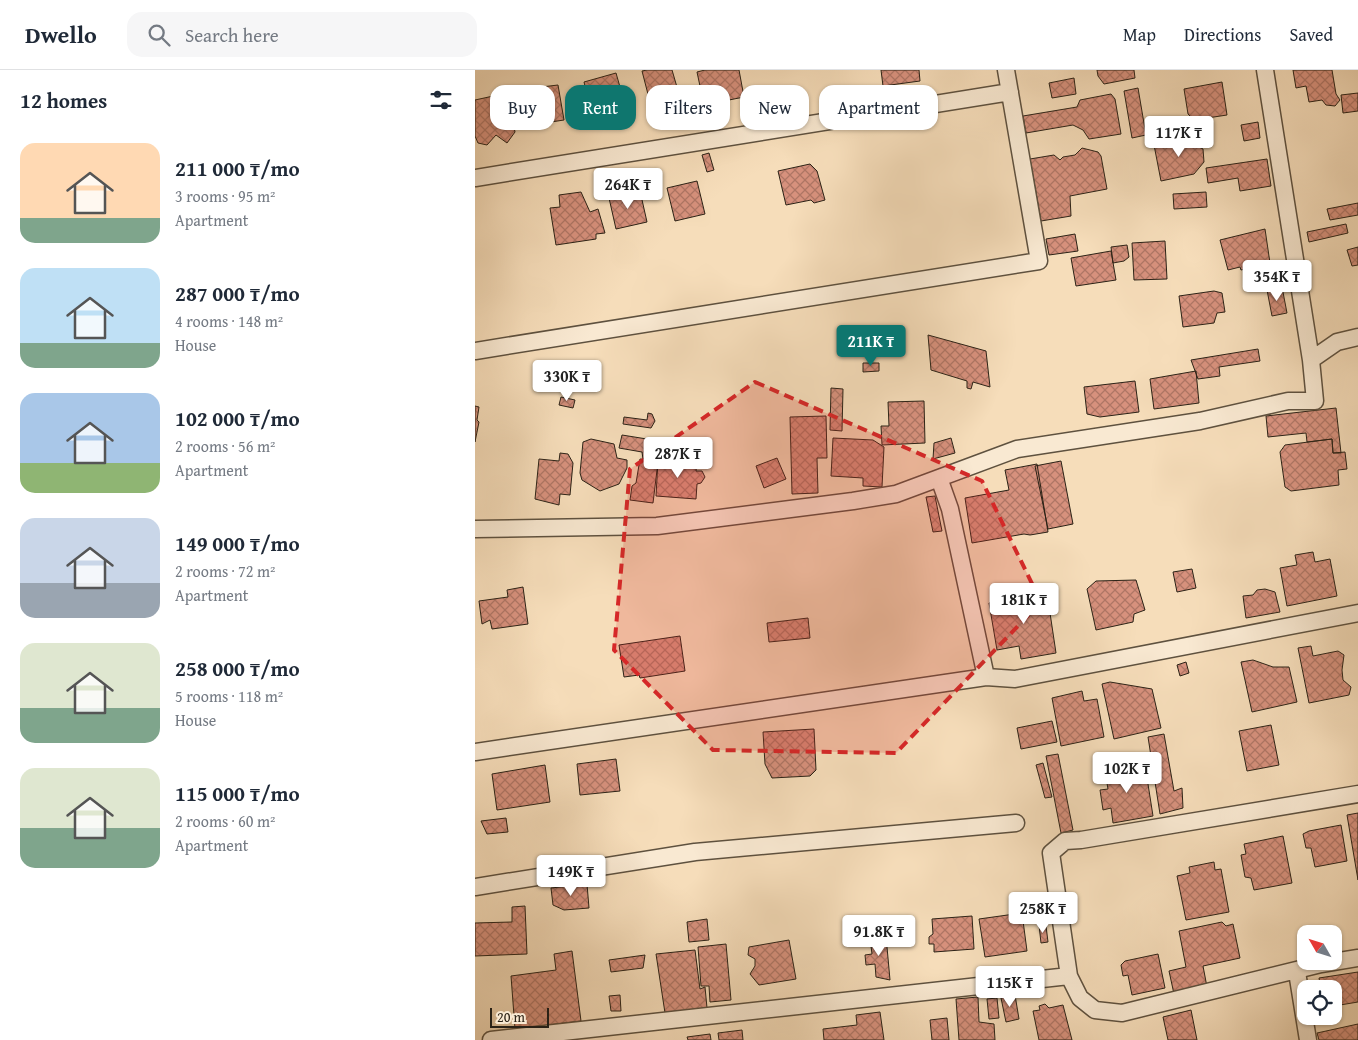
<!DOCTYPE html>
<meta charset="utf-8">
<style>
body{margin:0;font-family:"Gentium Book Plus",serif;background:#f6f6f7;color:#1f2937;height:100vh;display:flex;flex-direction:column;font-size:19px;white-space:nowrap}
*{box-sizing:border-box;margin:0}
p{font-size:16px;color:#747a83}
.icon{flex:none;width:28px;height:28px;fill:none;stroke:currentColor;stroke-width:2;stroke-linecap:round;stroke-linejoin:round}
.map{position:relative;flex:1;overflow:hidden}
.sheet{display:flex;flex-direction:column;background:#fff;width:475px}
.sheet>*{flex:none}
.guide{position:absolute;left:15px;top:15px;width:475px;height:45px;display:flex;gap:10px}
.needle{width:32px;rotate:309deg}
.controls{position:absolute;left:822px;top:855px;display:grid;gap:10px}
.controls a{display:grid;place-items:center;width:45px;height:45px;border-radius:10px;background:#fff;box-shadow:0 1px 4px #0004;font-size:25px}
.scale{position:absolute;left:15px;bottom:12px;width:59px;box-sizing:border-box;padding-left:5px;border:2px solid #2b2216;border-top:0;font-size:14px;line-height:18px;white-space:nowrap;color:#2b2216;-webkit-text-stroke:4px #f9e9d2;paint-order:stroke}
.price{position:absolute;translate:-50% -42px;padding:0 11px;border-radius:5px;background:#fff;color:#222;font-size:16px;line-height:32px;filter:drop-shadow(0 1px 2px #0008)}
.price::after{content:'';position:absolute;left:50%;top:30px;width:15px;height:11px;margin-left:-8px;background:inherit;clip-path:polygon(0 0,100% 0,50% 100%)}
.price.on{background:#0f766e;color:#fff}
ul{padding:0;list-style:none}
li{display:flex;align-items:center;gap:15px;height:125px;padding:0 20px}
li span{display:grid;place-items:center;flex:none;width:140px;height:100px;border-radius:15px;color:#555}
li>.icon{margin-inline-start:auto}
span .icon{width:60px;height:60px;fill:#fffc;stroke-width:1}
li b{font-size:21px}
h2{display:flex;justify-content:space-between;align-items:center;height:60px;padding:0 20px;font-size:21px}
.tag{padding:0 18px;border-radius:15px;background:#fff;box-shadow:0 1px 4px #0004;font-size:18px;line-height:45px}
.tag.on{background:#0f766e;color:#fff}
header{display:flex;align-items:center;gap:30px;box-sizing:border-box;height:70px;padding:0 25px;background:#fff;border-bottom:1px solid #e0e1e3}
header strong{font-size:24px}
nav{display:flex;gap:28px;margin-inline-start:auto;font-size:18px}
.search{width:350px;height:45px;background:#f6f6f7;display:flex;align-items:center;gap:12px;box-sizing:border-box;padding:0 18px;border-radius:15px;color:#747a83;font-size:19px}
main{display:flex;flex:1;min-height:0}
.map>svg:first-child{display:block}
</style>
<header>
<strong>Dwello</strong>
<div class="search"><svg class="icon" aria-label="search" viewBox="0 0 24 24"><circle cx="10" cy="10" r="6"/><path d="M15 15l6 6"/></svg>Search here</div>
<nav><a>Map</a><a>Directions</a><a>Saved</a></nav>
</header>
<main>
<section class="sheet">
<h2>12 homes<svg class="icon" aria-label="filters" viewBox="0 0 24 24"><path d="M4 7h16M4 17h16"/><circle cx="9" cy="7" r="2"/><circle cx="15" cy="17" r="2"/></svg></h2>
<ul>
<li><span style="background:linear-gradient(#ffd9b3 75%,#7fa58c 0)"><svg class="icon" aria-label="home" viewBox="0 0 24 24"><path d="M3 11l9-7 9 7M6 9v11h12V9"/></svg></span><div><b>211 000 ₸/mo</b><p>3 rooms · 95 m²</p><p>Apartment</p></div></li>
<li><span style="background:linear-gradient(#bfe0f5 75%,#7fa58c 0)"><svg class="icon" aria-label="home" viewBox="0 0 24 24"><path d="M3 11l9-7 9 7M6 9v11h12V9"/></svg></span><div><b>287 000 ₸/mo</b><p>4 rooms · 148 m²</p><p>House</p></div></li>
<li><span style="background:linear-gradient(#a9c7e8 70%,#8fb573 0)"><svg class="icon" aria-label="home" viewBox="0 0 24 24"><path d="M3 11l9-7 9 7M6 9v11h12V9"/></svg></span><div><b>102 000 ₸/mo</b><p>2 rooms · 56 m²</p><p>Apartment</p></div></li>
<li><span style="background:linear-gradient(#c9d6e8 65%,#9aa5b1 0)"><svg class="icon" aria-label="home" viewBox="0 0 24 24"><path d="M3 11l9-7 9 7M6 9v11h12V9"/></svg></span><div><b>149 000 ₸/mo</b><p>2 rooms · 72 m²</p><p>Apartment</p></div></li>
<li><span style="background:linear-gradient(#dfe7d0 65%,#7fa58c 0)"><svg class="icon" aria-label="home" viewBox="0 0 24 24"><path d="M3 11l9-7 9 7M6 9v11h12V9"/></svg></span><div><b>258 000 ₸/mo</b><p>5 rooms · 118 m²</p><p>House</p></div></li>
<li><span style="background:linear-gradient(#dfe7d0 60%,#7fa58c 0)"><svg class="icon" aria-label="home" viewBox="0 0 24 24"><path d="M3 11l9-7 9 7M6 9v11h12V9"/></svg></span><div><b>115 000 ₸/mo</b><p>2 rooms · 60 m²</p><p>Apartment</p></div></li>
</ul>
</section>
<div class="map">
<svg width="883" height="970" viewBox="0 0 883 970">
<defs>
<pattern id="building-cross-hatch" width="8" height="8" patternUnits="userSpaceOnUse" patternTransform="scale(1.25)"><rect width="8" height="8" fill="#d7917d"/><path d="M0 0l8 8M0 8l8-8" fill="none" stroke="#af7665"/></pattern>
</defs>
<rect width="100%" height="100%" fill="#f6ddba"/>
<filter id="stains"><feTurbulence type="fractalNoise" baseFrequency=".004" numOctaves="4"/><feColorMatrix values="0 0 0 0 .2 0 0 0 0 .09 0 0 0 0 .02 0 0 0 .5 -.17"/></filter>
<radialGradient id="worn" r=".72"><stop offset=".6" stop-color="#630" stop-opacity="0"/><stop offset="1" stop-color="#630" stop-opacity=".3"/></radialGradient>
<!-- building -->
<path fill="url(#building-cross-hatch)" stroke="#2b2216" d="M172,0H197L204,24L175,32L167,1Z
M230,0H264L269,27L229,35L222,2Z
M406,0H444L445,11L408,16Z
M622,0H659L660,8L629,14L623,6Z
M818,0H857L861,24L865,30L860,36L851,35L847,30L834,32L831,16L821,18Z
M141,3L149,31L116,40L109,12Z
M599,8L601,24L577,28L574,13Z
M747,12L752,45L719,50L713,44L709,19Z
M83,15L89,50L56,55L50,19Z
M663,18L671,65L657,68L649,21Z
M32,23L40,62L32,73L21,65L12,75L3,73L0,66V30Z
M883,23V41L868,43L866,25Z
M636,24L640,29L646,64L614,69L608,60L598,55L551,63L548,46L602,37L605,30Z
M783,52L785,68L769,71L766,55Z
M722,67L724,77L728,79L729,92L719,104L686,111L679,75Z
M607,78L623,82L626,86L632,119L595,126L596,146L566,151L555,89L579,85L585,90L588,87L600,85Z
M234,83L239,100L232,102L227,85Z
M792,89L796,116L765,121L763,108L733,113L731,98Z
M335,94L342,101L350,130L339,133L336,130L311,135L303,101Z
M222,111L230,144L200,151L192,118Z
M161,120L165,121L172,152L141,159L134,128Z
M106,122L115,142L123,139L130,163L121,164V169L81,175L75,138L85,137L84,125Z
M731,122L732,137L699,139L698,124Z
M883,133V145L855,150L852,139Z
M871,154L873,163L834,172L832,162Z
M790,159L795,193L766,200L765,197L753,200L745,170Z
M600,164L603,181L574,185L571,169Z
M690,171L692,209L659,210L657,173Z
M652,175L654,187L649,191L638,193L636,177Z
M883,177V195L877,196L872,180Z
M636,181L641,210L601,216L596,188Z
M807,217L812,243L797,246L792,220Z
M739,221L747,223L750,242L742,243L739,253L708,257L704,226Z
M453,265L511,281L515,317L498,312L496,319L492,318V311L456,300Z
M783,279L785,291L744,297L745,306L723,309L716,290Z
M388,293H404V301L388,302Z
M721,301L724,333L679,339L675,309Z
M660,311L664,342L625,347L612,344L609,317Z
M356,318L368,319L367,361L355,360Z
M86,327L100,330L98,338L84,335Z
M449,331L450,373L407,375L406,356H414L413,332Z
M0,336L4,337L2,350L4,352L0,372Z
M861,338L866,383H858L857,369L832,372L831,363L793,367L791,346Z
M173,343L177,344L180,351L176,358L148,354L149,347L172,350Z
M351,346L352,388H342L343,423L317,424L315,347Z
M147,365L178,370L179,388L168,389L167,382L144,378Z
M358,368L398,370L409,377L407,417L388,416V408L356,406Z
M476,368L480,383L458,389L459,373Z
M116,369L139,374L142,388L152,390V398L144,414L125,421L107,410L105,403L108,372Z
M857,369L858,383L870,382L872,399L863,400L864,415L816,421L810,417L805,382L810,375Z
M85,383L93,384L98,393L95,425L85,424L84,435L60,429L64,389L84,391Z
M302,388L311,409L289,418L281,396Z
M165,389L183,392L178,433L155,430L157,416L161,413Z
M183,390L222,392L221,401H227L230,407L226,413L222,414L221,429L181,426Z
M586,391L598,454L573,459L560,396Z
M562,394L573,462L555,465L549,464L497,473L490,428L534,420L530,400Z
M460,426L467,461L458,462L451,427Z
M838,482L840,492L855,489L862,526L812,536L805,498L822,495L820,485Z
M717,499L721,518L702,522L698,502Z
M661,510L670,540L659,544L658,552L621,560L612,519L621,511Z
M48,517L53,554L17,559L15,550L7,554L4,531L33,527L32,520Z
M790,519L800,522L805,542L771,548L768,526L778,525L782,520Z
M572,523L581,583L546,589L544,576L522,580L514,533Z
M333,548L335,568L294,572L292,553Z
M205,566L210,601L165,608L164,605L149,607L144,575Z
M836,576L838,586L863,581L869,585L867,600L868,610L876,617L874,625L834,633L823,578Z
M778,590L798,597H814L822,632L777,642L766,592Z
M711,592L714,603L705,606L702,595Z
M635,612L677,619L686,658L639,669L627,614Z
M607,621L609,631L622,629L629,667L586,676L577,628Z
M577,651L582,672L546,679L542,658Z
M796,655L804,695L772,701L764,661Z
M339,659L341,700L335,706L297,708L290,694L288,662Z
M689,664L699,721L707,718L708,738L685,744L673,667Z
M583,684L598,760L586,763L571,686Z
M141,689L145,721L105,725L102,694Z
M568,693L577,727L570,728L561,695Z
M70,695L75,732L22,740L17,704Z
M670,695L678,746L638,753L636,738L628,740L625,720L633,719L630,702Z
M883,743V810L872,745Z
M31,748L33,762L12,764L6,751Z
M866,755L872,791L840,797L836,778H831L828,764L834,761Z
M808,766L817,813L779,820L776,808L770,807L766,785L771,784L769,774Z
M739,792L740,800L746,799L754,842L711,850L702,806L715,803L714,797Z
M112,814L114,838L89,840L78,835L76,818Z
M50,836L52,884L0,886V853L37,852V837Z
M547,843L552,881L510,887L504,849Z
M497,846L499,879L459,882V874H454V867L458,864L457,849Z
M232,849L234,870L214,872L212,852Z
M747,852L751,856L758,854L765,888L728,896L732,917L699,924L694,901L711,897L704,861Z
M564,855L571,856L573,872L566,873Z
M411,866L415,910L401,907L400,894L391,895L390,885L397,884L395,868Z
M314,870L321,909L284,915L275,904L280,896V889L273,885L274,877Z
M251,874L256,930L235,932L234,916H226L223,877Z
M220,880L225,919L230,917L232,938L190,943L181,884Z
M97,881L106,951L40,959L36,906L81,900L79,884Z
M683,884L690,918L657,925L653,905L648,906L646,895L650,891Z
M170,885L168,898L136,902L134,890Z
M883,902V932L859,936V919H846L844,908Z
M145,925L146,941H136L134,926Z
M540,925L544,949L531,952L526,928Z
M503,927L504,952L519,954L520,970H484L481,929Z
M522,928L524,948L514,949L512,929Z
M570,934L574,938L588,935L597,970H564L558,941L565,940L564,936Z
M716,940L722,970H693L688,947Z
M405,942L409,970H349L348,959L382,955L381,945Z
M472,948L474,970H457L455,950Z
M883,954V970H844L842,963Z
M267,960L268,970H244L243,963Z
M235,964L236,970H213L212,967Z"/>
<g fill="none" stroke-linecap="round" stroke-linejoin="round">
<!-- minor casing -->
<g stroke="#5e513f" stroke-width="19">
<path id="minor" d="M0,108L535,22
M0,281L564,191L531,0
M836,290L862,272L883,267
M464,408L475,439L511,607
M0,459L182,456L378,431L421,424L542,379L725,351L813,331H840L836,290L790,0
M0,682L511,607L540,609L883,543
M883,724L606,770L590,771L576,783L594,906L605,928L620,940L647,943L846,894L883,888
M0,817L220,782L541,753
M822,902L833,970
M16,970L594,906"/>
</g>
<!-- minor -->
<use href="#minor" stroke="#f9e9d2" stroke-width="16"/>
</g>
<!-- marked area -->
<path fill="#d62828" fill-opacity="0.2" stroke="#d62828" stroke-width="4" stroke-dasharray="10 6" stroke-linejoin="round" d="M280,312L507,411L566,532L421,683L238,680L139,580L155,399Z"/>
<rect width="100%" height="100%" filter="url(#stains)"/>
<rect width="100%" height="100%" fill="url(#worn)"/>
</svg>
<div class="controls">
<a><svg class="needle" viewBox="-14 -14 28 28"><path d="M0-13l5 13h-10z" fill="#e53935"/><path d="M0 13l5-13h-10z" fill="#747a83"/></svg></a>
<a><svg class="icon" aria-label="locate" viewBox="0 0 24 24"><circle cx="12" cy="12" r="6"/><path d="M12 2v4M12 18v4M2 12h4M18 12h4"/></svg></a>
</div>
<div class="scale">20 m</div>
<b class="price" style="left:704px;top:88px">117K ₸</b>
<b class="price" style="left:153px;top:140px">264K ₸</b>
<b class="price" style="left:802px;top:232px">354K ₸</b>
<b class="price on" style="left:396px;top:297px">211K ₸</b>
<b class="price" style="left:92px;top:332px">330K ₸</b>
<b class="price" style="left:203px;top:409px">287K ₸</b>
<b class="price" style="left:549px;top:555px">181K ₸</b>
<b class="price" style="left:652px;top:724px">102K ₸</b>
<b class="price" style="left:96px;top:827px">149K ₸</b>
<b class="price" style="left:568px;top:864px">258K ₸</b>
<b class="price" style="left:404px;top:887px">91.8K ₸</b>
<b class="price" style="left:535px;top:938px">115K ₸</b>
<div class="guide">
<a class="tag">Buy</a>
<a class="tag on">Rent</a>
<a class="tag">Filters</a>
<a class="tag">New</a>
<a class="tag">Apartment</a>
</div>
</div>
</main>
